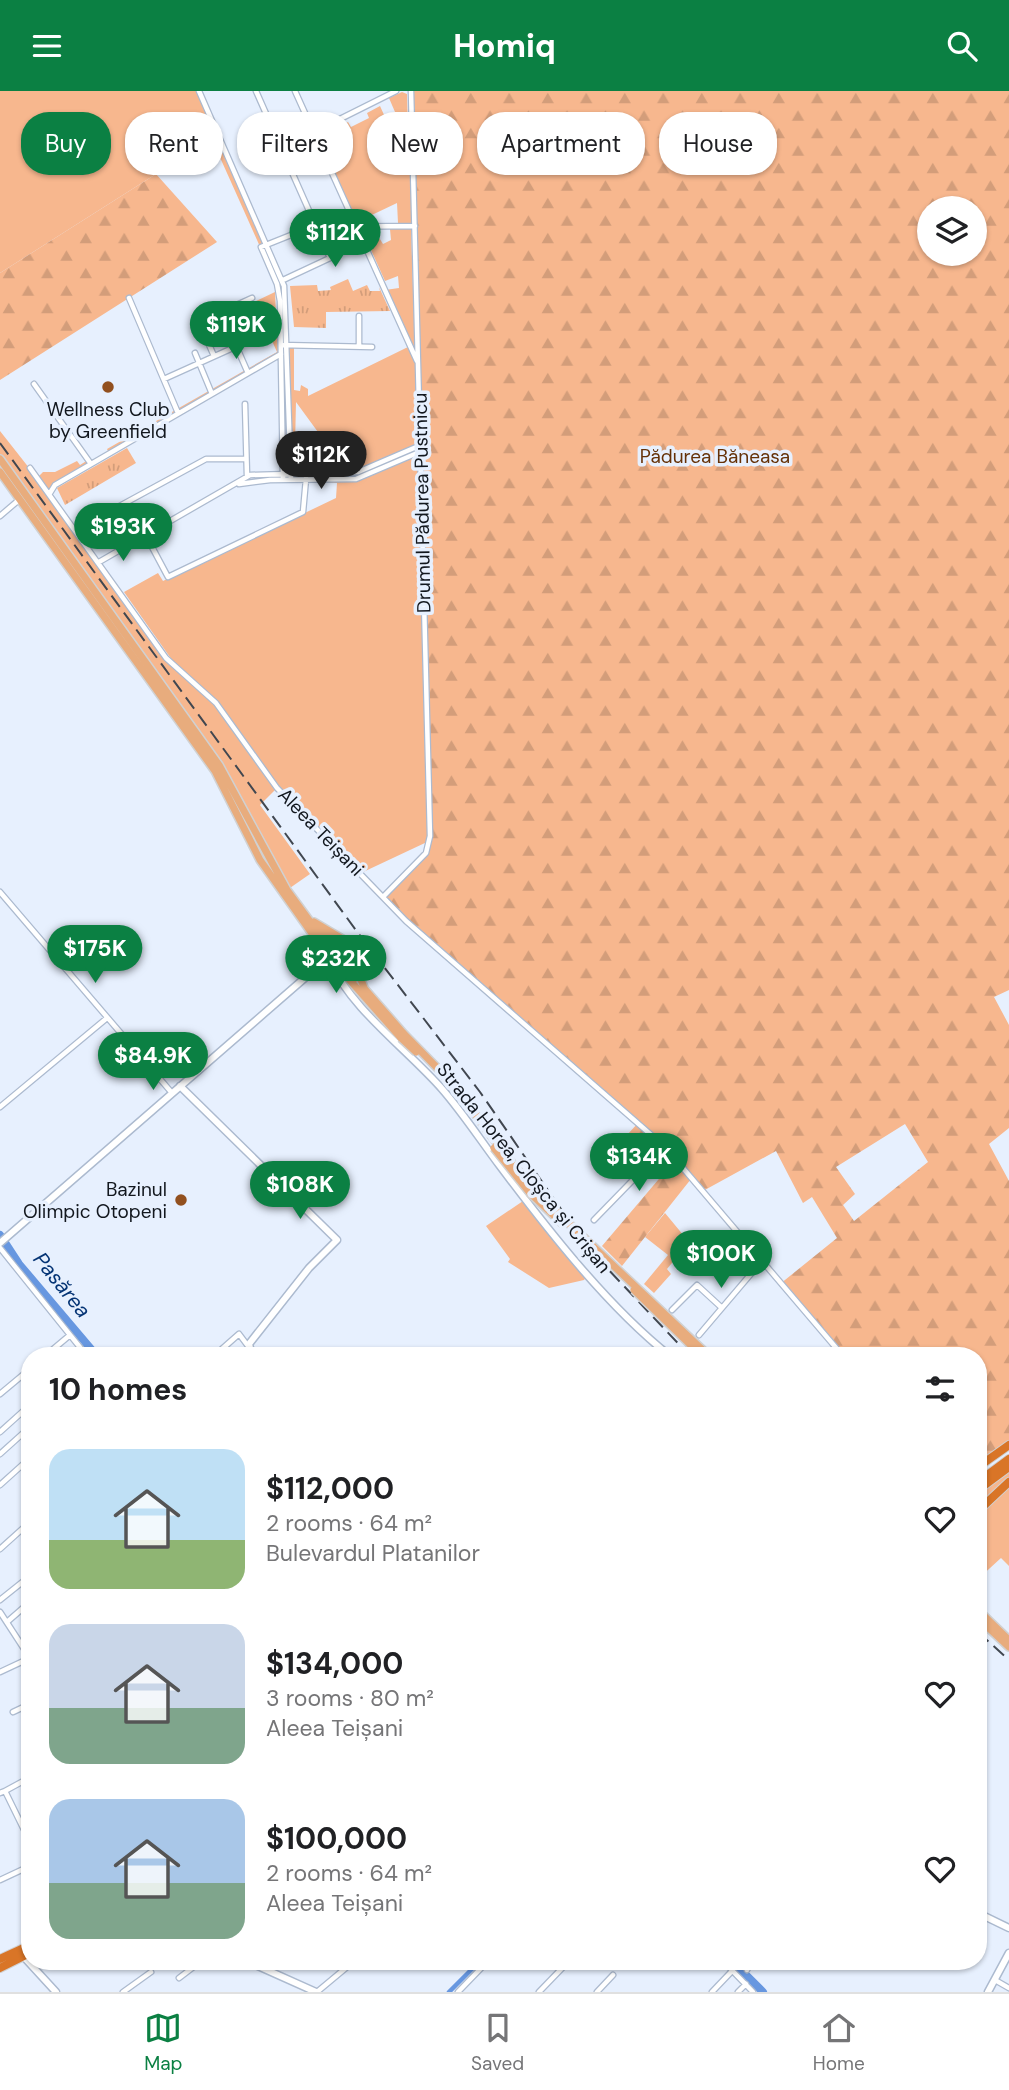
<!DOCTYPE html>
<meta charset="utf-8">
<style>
body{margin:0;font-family:"DM Sans",sans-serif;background:#f2f2f2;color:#202124;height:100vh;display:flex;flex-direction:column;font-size:26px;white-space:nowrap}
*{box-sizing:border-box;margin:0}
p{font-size:23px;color:#757577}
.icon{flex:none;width:38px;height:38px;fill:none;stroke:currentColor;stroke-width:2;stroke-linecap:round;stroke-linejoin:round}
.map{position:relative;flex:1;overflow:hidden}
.details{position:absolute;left:21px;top:1256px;width:966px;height:623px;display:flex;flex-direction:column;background:#fff;border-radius:28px;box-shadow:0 2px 5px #0004}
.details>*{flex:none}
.top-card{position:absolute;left:21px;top:21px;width:968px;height:63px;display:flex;gap:14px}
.tools{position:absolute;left:917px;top:105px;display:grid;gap:14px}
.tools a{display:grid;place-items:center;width:70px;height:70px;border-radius:50%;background:#fff;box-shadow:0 2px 5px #0004;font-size:35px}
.price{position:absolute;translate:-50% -60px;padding:0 16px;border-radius:24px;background:#0b8043;color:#fff;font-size:23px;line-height:46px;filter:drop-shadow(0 2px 4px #0008)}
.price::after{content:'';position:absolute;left:50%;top:42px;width:21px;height:16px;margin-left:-10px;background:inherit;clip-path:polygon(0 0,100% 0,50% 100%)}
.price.active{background:#222;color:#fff}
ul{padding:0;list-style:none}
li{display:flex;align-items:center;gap:21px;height:175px;padding:0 28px}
li span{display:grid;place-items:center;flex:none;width:196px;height:140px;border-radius:21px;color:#555}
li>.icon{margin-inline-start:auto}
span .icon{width:84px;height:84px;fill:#fffc;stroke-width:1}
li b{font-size:30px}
h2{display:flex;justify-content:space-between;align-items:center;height:84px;padding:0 28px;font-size:30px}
.pill{padding:0 24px;border-radius:28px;background:#fff;box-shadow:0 2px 5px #0004;font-size:24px;line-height:63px}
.pill.active{background:#0b8043;color:#fff}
header{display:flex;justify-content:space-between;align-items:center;height:91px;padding:0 28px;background:#0b8043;color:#fff;font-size:32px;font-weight:800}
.menu{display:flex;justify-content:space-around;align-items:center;height:98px;border-top:2px solid #e0e0e0;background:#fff;font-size:19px;color:#757577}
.menu a{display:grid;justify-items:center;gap:4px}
.menu .active{color:#0b8043}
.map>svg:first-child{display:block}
</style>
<header><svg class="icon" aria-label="menu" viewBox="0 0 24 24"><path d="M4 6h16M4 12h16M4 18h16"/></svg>Homiq<svg class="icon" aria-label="search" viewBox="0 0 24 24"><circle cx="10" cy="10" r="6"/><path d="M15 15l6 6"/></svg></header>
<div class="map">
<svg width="1009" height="1901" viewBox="0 0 1009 1901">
<defs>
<pattern id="forest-firs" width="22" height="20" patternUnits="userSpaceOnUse" patternTransform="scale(1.75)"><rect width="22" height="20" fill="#f7b78e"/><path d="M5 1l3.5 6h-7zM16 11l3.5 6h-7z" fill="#d39d7a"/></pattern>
<pattern id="park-tufts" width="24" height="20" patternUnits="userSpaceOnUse" patternTransform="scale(1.75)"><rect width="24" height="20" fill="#f7b78e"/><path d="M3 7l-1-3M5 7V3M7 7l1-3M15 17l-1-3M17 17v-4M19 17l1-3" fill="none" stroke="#d39d7a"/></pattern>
</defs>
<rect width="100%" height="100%" fill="#e7f0fe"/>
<!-- grass -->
<path fill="#f7b78e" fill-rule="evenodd" d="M0,0H199L286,201L289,253L294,254V299L300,300L301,294L308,298V305L410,255L385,199L399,197L398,185L385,190L367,150L378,145L383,153L391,149L390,138L411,137L413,197L418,198L430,749L427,751L361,782L277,697L260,714L310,783L287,799L233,698L0,368V340L37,387L43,381H55L77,370L80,374L88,369L91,373L53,396L50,404L162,562L172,569L124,501L158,482L163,490L336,407L337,392L299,388V381L346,380L296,377L295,371L281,372L278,265L109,362L107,358L277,261L269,243L252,251L247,241L264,233L254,211L275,201L278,264L281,262L280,218L274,187L201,24L194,32L161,49L156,83L0,182ZM296,311L334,363L330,366H335V376H325L324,361L315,359L313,346H298V352L300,354V348H312V361H322V374L310,373L309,361H300V355H295Z
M402,1L407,3L408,38L412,37L413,132H398L397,112L355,132L333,77L340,73L334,62L329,65L323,51L336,44L334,39L348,31L351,36L369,27L367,22L380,15L385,26L395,21L389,7Z
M523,1110L587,1185L584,1189L549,1197L508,1171L510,1168L486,1135Z
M665,1122L689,1151L667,1178L671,1183L654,1202L644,1193L668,1164L645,1146Z
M1009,1376V1475L1001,1467L978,1488V1399Z"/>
<!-- forest -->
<path fill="url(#forest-firs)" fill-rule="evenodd" d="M411,0H1009V899L994,906L1009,934V1037L989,1053L1009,1090V1352L978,1376V1265H843L780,1193L837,1147L812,1106L803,1112L776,1060L703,1100L653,1046L620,1082L605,1068L638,1032L406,830L383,806L429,756ZM929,117H975V163H929ZM905,1033L928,1071L854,1130L843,1114L855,1103L836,1076Z
M156,83L217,151L0,289V182Z
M675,1069L691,1088L622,1175L602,1155Z"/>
<!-- park -->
<path fill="url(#park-tufts)" d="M348,188L353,200L367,194L370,200H380L379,196L390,220L326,221V237L294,236L290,195L317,194L318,200L331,199L330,196Z
M127,357L136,372L65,414L57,397Z"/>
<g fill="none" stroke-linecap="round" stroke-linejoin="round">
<!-- canal -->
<path stroke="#6797e0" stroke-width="4.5" d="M449,1901L479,1871"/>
<!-- river -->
<path stroke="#6797e0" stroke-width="8" d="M0,1144L19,1173L97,1265
M733,1871L763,1901"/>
<!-- street casing -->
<g stroke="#acbacf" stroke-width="7">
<path id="street" d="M199,0L284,195L291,388
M256,0L330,167L283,189
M295,0L417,270
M314,41L396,0
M129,207L178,322
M219,216L248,282
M359,225V254
M200,233L214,265
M281,254L372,256
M195,262L212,303
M164,288L246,251L230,217L252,207
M34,293L91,373
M245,313L247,385
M30,377L166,567L216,612L277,697L406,830L665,1056L843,1265
M283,388L280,210L277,193L261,156L311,136L415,135
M239,393L270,389L356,388L422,360
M50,402L55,394L281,263
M128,411L168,486L303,421L306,388
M116,417L206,368H246
M0,425L20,408
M99,471L250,384L358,381L421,354
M0,801L172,1002
M383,806L426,762L430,745L411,0
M0,1016L107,927
M594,1129L665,1056
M0,1157L87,1265
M672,1219L697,1194L722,1217
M699,1244L761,1171
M45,1265L70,1244
M214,1265L239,1243L248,1255
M0,1303L30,1278
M0,1341L30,1314
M0,1363L30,1336
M0,1394L30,1367
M0,1458L30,1431
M0,1509L30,1485
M0,1521L30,1567L0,1581
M7,1531L30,1511
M13,1621L30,1613
M26,1638L30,1631
M5,1700L29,1687
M0,1702L5,1700L30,1751
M0,1789L30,1775
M724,1871L753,1901
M747,1879L751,1871
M179,1887L200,1871
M995,1889L1009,1897
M123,1901L151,1881
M317,1901L353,1871
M458,1901L487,1871
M539,1901L568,1871
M597,1901L613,1884
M712,1901L732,1880
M738,1901L746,1893"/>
</g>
<!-- secondary casing -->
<g stroke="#acbacf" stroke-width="9">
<path id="secondary" d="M180,995L337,1149L309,1177L249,1253L252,1265
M0,1152L314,879L330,870C350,917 409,960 442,998C463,1022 481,1050 500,1075C548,1139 608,1216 670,1265
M978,1822L1009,1837
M23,1865L56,1901
M249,1871L316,1901
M988,1901L1009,1862"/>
</g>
<!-- primary casing -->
<g stroke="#d0d1d2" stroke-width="10">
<path id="primary" d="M0,368L219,674L287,799L317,840L335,850
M0,381L215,680L260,769L323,858
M314,831L346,850L365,899
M345,864L356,887
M330,870H339L343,865L344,856L337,850L329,851L324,855L326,867L340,878L401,947
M363,896L404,943
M978,1519L1009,1549
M978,1527L1009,1556"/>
</g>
<!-- highway casing -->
<g stroke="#d0d1d2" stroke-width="10">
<path id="highway" d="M978,1376L1009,1354
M978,1391L1009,1368
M978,1399L1009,1376
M978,1420L1009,1391
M0,1868L30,1854
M0,1877L30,1862"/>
</g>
<!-- street -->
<use href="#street" stroke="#fff" stroke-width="4.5"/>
<!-- secondary -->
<use href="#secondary" stroke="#fff" stroke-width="6"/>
<!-- primary -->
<use href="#primary" stroke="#e8ac7d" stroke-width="7"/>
<!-- highway -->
<use href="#highway" stroke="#d97527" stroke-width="8"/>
<!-- rail -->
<path stroke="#414750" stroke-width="2" stroke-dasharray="14 7" stroke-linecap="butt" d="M0,352L358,842L480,1001L588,1157L690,1265
M978,1541L1009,1569"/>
<!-- primary-bridge casing -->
<g stroke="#d0d1d2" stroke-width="10" stroke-linecap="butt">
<path id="primary-bridge" d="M404,943L452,992L515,1076L544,1109L709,1265
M401,947L416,961
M494,1057L530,1102L563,1133
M634,1199L702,1265"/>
</g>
<!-- primary-bridge -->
<use href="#primary-bridge" stroke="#e8ac7d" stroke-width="7"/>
</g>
<!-- markers -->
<g fill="#92501f" stroke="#e7f0fe" stroke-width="2.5">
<circle cx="108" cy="296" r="7"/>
<circle cx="181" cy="1109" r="7"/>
</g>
<g text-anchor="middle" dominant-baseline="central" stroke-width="7" stroke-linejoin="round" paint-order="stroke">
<!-- poi labels -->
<g font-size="19" fill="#12171e" stroke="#e7f0fe">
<text x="108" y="318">Wellness Club<tspan x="108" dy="22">by Greenfield</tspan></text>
<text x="167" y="1098" text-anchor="end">Bazinul<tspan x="167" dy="22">Olimpic Otopeni</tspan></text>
</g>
<!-- park labels -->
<g font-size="19" fill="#653107" stroke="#e7f0fe">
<text x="715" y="365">Pădurea Băneasa</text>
</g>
<!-- street labels -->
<g font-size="19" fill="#12171e" stroke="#e7f0fe">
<text transform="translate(422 412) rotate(-91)">Drumul Pădurea Pustnicu</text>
<text transform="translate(321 741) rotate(46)">Aleea Teișani</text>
<text transform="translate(524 1077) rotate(51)">Strada Horea, Cloșca și Crișan</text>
</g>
<!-- water labels -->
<g font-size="21" font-style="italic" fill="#063575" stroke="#e7f0fe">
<text transform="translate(62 1194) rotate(51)">Pasărea</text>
</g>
</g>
</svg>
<div class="tools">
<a><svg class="icon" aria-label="layers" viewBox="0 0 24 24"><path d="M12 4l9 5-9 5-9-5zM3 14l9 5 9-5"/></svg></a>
</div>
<b class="price" style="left:335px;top:178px">$112K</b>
<b class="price" style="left:236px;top:270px">$119K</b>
<b class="price active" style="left:321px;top:400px">$112K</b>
<b class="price" style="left:123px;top:472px">$193K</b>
<b class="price" style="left:95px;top:894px">$175K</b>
<b class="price" style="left:336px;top:904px">$232K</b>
<b class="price" style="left:153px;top:1001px">$84.9K</b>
<b class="price" style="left:639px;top:1102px">$134K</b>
<b class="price" style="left:300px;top:1130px">$108K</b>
<b class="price" style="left:721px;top:1199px">$100K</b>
<div class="top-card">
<a class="pill active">Buy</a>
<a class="pill">Rent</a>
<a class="pill">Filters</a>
<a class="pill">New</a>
<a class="pill">Apartment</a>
<a class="pill">House</a>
</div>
<section class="details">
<h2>10 homes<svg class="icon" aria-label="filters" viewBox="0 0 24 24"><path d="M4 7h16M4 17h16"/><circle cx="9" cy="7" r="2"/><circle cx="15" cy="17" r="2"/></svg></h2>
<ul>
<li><span style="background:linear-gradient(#bfe0f5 65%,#8fb573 0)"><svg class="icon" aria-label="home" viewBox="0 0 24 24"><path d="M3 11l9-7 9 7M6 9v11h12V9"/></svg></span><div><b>$112,000</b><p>2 rooms · 64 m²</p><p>Bulevardul Platanilor</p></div><svg class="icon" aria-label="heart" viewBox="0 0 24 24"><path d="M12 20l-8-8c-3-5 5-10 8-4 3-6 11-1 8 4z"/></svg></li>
<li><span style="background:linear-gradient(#c9d6e8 60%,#7fa58c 0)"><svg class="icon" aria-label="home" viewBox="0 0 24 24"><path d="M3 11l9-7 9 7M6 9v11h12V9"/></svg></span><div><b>$134,000</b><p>3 rooms · 80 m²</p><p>Aleea Teișani</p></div><svg class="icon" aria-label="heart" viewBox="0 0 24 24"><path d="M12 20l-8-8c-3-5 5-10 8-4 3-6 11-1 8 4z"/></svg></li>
<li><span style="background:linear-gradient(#a9c7e8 60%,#7fa58c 0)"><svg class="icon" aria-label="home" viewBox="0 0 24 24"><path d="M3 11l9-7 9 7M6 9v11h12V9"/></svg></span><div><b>$100,000</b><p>2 rooms · 64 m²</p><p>Aleea Teișani</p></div><svg class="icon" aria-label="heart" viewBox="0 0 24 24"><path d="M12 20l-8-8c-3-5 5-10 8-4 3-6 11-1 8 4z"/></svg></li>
</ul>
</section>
</div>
<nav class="menu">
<a class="active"><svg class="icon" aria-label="map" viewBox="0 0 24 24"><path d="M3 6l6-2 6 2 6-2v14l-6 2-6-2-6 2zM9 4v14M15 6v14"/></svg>Map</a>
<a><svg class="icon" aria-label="saved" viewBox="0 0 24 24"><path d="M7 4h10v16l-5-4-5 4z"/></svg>Saved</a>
<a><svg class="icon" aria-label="home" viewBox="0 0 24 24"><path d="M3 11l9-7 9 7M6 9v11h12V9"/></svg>Home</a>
</nav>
